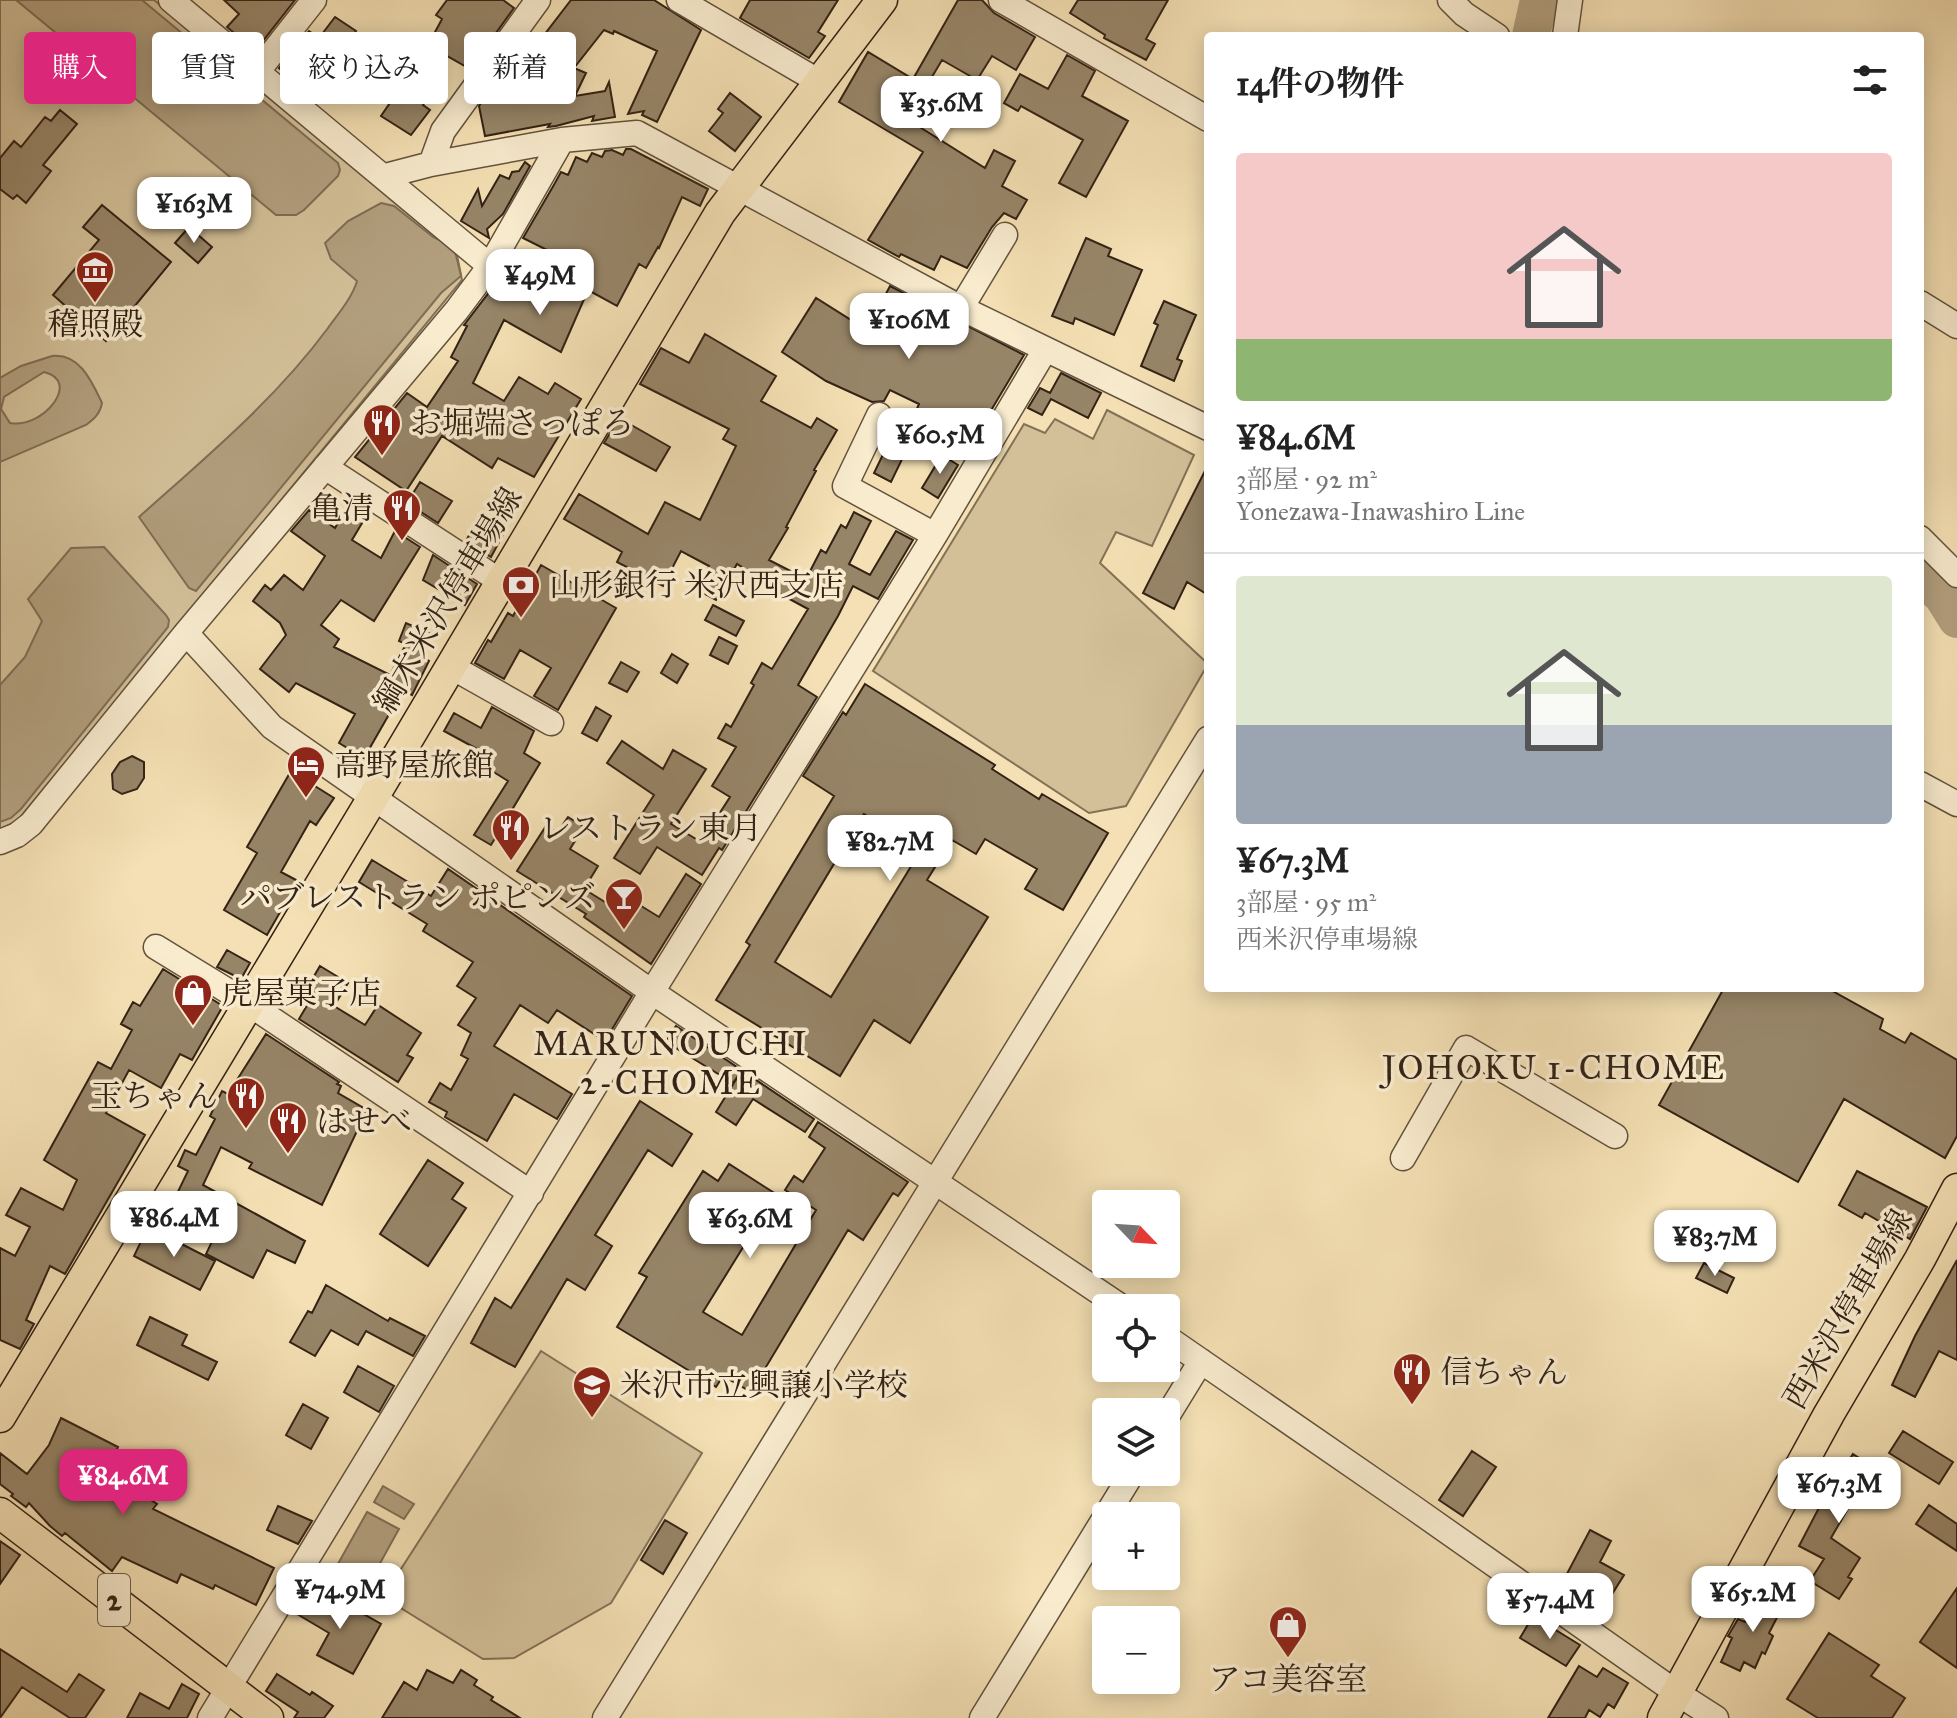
<!DOCTYPE html>
<html lang="ja">
<meta charset="utf-8">
<style>
body{margin:0;font-family:"IM FELL Great Primer","Noto Serif JP",serif;background:#f2f2f2;color:#222;height:100vh;display:flex;flex-direction:column;font-size:30px;white-space:nowrap}
*{box-sizing:border-box;margin:0}
p{font-size:26px;color:#767676}
.icon{flex:none;width:44px;height:44px;fill:none;stroke:currentColor;stroke-width:2;stroke-linecap:round;stroke-linejoin:round}
.map{position:relative;flex:1;overflow:hidden}
.side{position:absolute;left:1204px;top:32px;width:720px;height:960px;display:flex;flex-direction:column;background:#fff;border-radius:8px;box-shadow:0 4px 20px #0003}
.side>*{flex:none}
.top-card{position:absolute;left:24px;top:32px;width:760px;height:72px;display:flex;gap:16px}
.needle{width:52px;rotate:115deg}
.controls{position:absolute;left:1092px;top:1190px;display:grid;gap:16px}
.controls a{display:grid;place-items:center;width:88px;height:88px;border-radius:8px;background:#fff;box-shadow:0 4px 20px #0003;font-size:40px}
.price{position:absolute;translate:-50% -68px;padding:0 18px;border-radius:16px;background:#fff;color:#222;font-size:26px;line-height:52px;filter:drop-shadow(0 2px 4px #0008)}
.price::after{content:'';position:absolute;left:50%;top:48px;width:24px;height:18px;margin-left:-12px;background:inherit;clip-path:polygon(0 0,100% 0,50% 100%)}
.price.selected{background:#db2777;color:#fff}
ul{padding:0;list-style:none}
li{display:grid;align-content:center;gap:16px;height:424px;padding:0 32px}
li+li{border-top:2px solid #e0e0e0}
li span{display:grid;place-items:center;height:248px;border-radius:8px;color:#555}
li>.icon{margin-inline-start:auto}
span .icon{width:144px;height:144px;fill:#fffc;stroke-width:1}
li b{font-size:34px}
h2{display:flex;justify-content:space-between;align-items:center;height:96px;padding:0 32px;font-size:34px}
.pill{padding:0 28px;border-radius:8px;background:#fff;box-shadow:0 4px 20px #0003;font-size:28px;line-height:72px}
.pill.selected{background:#db2777;color:#fff}
.map>svg:first-child{display:block}
</style>
<div class="map">
<svg width="1957" height="1718" viewBox="0 0 1957 1718">
<rect width="100%" height="100%" fill="#f4e0b4"/>
<filter id="stains"><feTurbulence type="fractalNoise" baseFrequency=".0025" numOctaves="4"/><feColorMatrix values="0 0 0 0 .2 0 0 0 0 .09 0 0 0 0 .02 0 0 0 .5 -.17"/></filter>
<radialGradient id="worn" r=".72"><stop offset=".6" stop-color="#630" stop-opacity="0"/><stop offset="1" stop-color="#630" stop-opacity=".3"/></radialGradient>
<!-- green -->
<path fill="#d3c099" stroke="#837157" stroke-width="2" d="M0,0H154L455,245L462,280L18,820L0,830Z
M1107,410L1194,455L1152,546L1116,532L1100,563L1208,664L1126,806L1089,813L873,671L1024,424L1045,433L1055,419L1093,439Z
M541,1351L702,1453L611,1603L514,1658L483,1659L383,1597Z"/>
<!-- water -->
<path fill="#b29f7e" stroke="#7f6d54" stroke-width="2" fill-rule="evenodd" d="M16,0H142L338,163L340,170L338,176L304,210L296,215H276Z
M381,203L394,206L433,237L454,247L461,276L441,293L196,591L189,588L139,517C206,457 274,401 328,328C338,314 352,298 357,281L331,259L325,243L348,221Z
M52,356C80,353 92,382 102,403C100,414 94,419 86,425L0,462V378L21,366ZM44,372C82,381 43,429 10,423L1,409L4,397Z
M104,547L166,615L169,620L168,627L21,809L11,818L0,822V685L25,657L42,621L28,599L71,548Z
M383,1486L414,1504L404,1519L374,1502Z
M367,1512L399,1529L362,1596L330,1578Z"/>
<g fill="none" stroke-linecap="round" stroke-linejoin="round">
<!-- river -->
<path stroke="#b29f7e" stroke-width="38" d="M1531,36L1539,0
M1920,576L1942,595L1957,619"/>
</g>
<!-- building -->
<path fill="#978568" stroke="#332215" stroke-width="2" fill-rule="evenodd" d="M224,0H295L255,51L227,27L239,14Z
M447,0H503L514,8L470,69L428,45L442,19L436,15Z
M571,0H654L701,30L657,122L642,115L644,111L628,114L657,51L614,31L613,34L604,30L574,68L586,73L575,96L605,91L609,82L615,117L592,121L594,116L556,126L548,127L550,124L485,136L479,106L526,42L534,48Z
M750,0H838L818,32L825,36L809,58L740,18Z
M958,0H982L994,13L1035,37L1016,70L992,56L977,80L942,60L907,119L985,168L994,150L1015,161L1002,186L1027,200L1016,219L1004,213L992,227L967,268L941,256L934,270L901,254L899,257L868,240L923,152L839,102L868,52L913,79Z
M1078,0H1168L1146,39L1155,44L1146,60L1104,38L1105,35L1070,13Z
M335,17L356,31L344,47L341,45L307,92L279,68L309,31L319,38Z
M1067,55L1095,71L1082,96L1128,121L1086,197L1059,183L1083,140L1021,106L1018,111L1004,103L1020,74L1048,89Z
M412,71L435,87L423,105L430,110L411,135L381,116Z
M730,93L761,117L735,151L709,131L723,113L718,109Z
M60,110L77,124L43,165L51,171L26,203L17,195L13,199L0,189V158L14,141L21,147L45,117L51,121Z
M626,149H631L708,189L700,206L682,197L659,248L658,247L646,268L639,264L617,306L588,290L561,352L504,320L473,383L504,401L519,377L548,394L555,383L581,399L534,477L498,458L492,468L442,436L406,491L355,457L407,393L427,407L458,361L451,357L467,326L464,325L497,282L505,286L510,277L543,294L563,258L523,238L555,183L561,172L568,175L576,157L587,162L592,153L602,157L605,151L612,150L623,155Z
M525,162L530,166L503,214L487,229L489,238L461,221L478,189L482,206L500,175L509,179L512,172L519,171Z
M184,179L201,196L191,207L196,211L182,226L159,205Z
M102,205L171,262L106,341L90,328L84,336L62,318L69,309L53,295L99,240L83,227Z
M189,227L212,247L198,263L175,243Z
M1086,238L1111,249L1108,256L1142,270L1114,335L1075,318L1073,324L1052,316Z
M890,286L1024,355L980,429L971,424L961,444L912,420L919,404L890,390L884,401L872,402L826,381L782,352L816,298L867,330Z
M1164,301L1196,315L1177,359L1182,361L1174,381L1141,366L1158,325L1154,323Z
M705,334L776,376L761,401L811,428L817,418L837,430L814,470L816,471L786,527L788,528L769,560L806,579L821,550L826,553L841,525L846,528L854,512L871,521L849,564L870,575L896,531L913,540L878,599L853,586L838,616L798,685L817,697L722,850L719,848L702,875L657,847L640,874L614,858L654,795L607,763L622,741L663,769L673,750L706,769L671,824L701,842L730,797L712,786L736,747L718,738L726,724L731,727L754,685L751,683L762,663L772,669L808,609L769,588L770,585L737,564L716,600L696,589L709,566L681,551L663,586L617,562L622,552L564,519L579,494L648,534L665,502L700,520L736,446L723,439L729,429L640,384L661,348L689,363Z
M1061,373L1101,393L1088,418L1051,399L1042,415L1028,408L1040,388L1050,393Z
M619,418L670,447L656,471L604,443Z
M889,442L906,451L891,482L874,473Z
M942,455L958,465L938,498L922,488Z
M1208,465V595L1187,582L1174,609L1143,593Z
M420,482L452,501L438,523L407,503Z
M350,502L368,513L352,540L381,558L395,531L420,547L374,621L341,600L321,625L339,639L334,647L390,675L406,644L399,641L406,623L431,634L422,657L429,661L412,695L403,690L364,758L339,743L355,714L296,683L289,692L260,669L286,635L280,623L253,601L265,585L271,590L284,575L303,590L325,556L291,531L309,510L335,528Z
M479,517L505,531L491,557L466,541Z
M433,555L477,584L465,605L423,580Z
M541,565L616,608L558,710L534,696L551,668L520,650L504,679L475,663L488,640L491,642L508,613L513,616Z
M713,605L744,621L736,636L705,620Z
M719,637L737,646L728,664L710,655Z
M672,654L688,664L677,683L661,673Z
M621,662L639,672L627,692L609,683Z
M865,684L995,765L992,769L1039,799L1042,794L1108,833L1063,910L1025,889L1037,869L985,839L976,854L952,840L927,880L988,917L910,1043L874,1020L840,1076L716,1000L750,945L746,942L834,796L803,776L843,712L846,715ZM864,814L921,850L831,997L775,962Z
M492,707L534,731L524,753L540,763L491,845L474,835L508,781L484,766L490,756L444,731L454,713L481,728Z
M596,707L611,716L597,741L582,733Z
M132,756L144,762V778L137,789L122,794L113,789L112,774L120,762Z
M291,771L334,798L316,825L310,821L281,872L298,881L267,935L224,910L257,853L247,847Z
M568,817L584,827L570,849L598,866L584,889L629,917L638,904L659,917L686,874L701,884L651,964L584,917L586,914L517,871L546,826L557,833Z
M372,860L431,896L448,869L632,996L605,1041L557,1010L548,1023L520,1005L494,1046L572,1094L557,1119L514,1094L487,1141L445,1117L447,1112L429,1102L440,1083L451,1090L468,1059L461,1055L471,1033L458,1025L476,998L457,986L473,962L423,931L427,924L359,882Z
M227,950L250,963L241,979L217,967Z
M320,966L348,983L334,1006L365,1025L378,1005L421,1033L407,1055L413,1058L398,1082L299,1019L315,992L307,988Z
M163,969L223,1006L192,1060L180,1054L161,1088L129,1070L106,1113L145,1135L65,1274L50,1266L26,1320L34,1324L20,1349L0,1340V1248L15,1256L30,1227L6,1215L21,1188L63,1210L77,1180L44,1160L98,1062L111,1069L132,1030L121,1024L133,1002L140,1006Z
M1724,988H1827L1883,1019L1880,1029L1905,1043L1911,1033L1957,1060V1136L1945,1158L1844,1099L1798,1182L1659,1105Z
M676,1026L814,1119L805,1132L753,1099L736,1125L716,1112L740,1073L733,1083L666,1042Z
M266,1034L339,1082L337,1084L341,1086L338,1093L367,1110L322,1205L249,1168L252,1163L221,1147L203,1185L305,1241L295,1263L267,1250L253,1278L206,1254L220,1225L173,1202L188,1171L178,1166L185,1150L196,1155L215,1119L210,1116L222,1091L228,1094Z
M640,1101L692,1134L672,1166L648,1150L595,1235L612,1246L585,1290L567,1279L515,1367L471,1343L495,1298L511,1308Z
M818,1122L908,1182L898,1196L893,1193L863,1240L848,1230L751,1392L723,1376L716,1387L617,1327L647,1277L639,1273L703,1171L718,1181L729,1164L776,1194L703,1312L742,1335L816,1210L785,1190L794,1176L803,1182L825,1148L809,1137Z
M428,1160L463,1183L452,1199L466,1208L428,1266L380,1234Z
M1857,1171L1927,1207L1910,1239L1865,1213L1862,1218L1839,1205Z
M148,1227L215,1261L200,1290L134,1256Z
M1957,1260V1360L1939,1351L1915,1397L1892,1385L1915,1336Z
M1704,1263L1734,1278L1727,1293L1696,1278Z
M326,1285L388,1321L390,1318L425,1336L413,1356L366,1331L358,1345L331,1330L315,1356L290,1342L308,1311L312,1313Z
M150,1317L187,1335L182,1345L217,1362L208,1380L137,1345Z
M358,1366L394,1386L379,1412L344,1392Z
M303,1404L328,1418L311,1449L286,1435Z
M61,1418L118,1447L109,1465L149,1490L145,1496L157,1504L153,1509L274,1568L256,1605L215,1585L213,1589L181,1574L177,1583L122,1557L112,1571L65,1533L62,1536L50,1526L29,1503L26,1507L11,1496L13,1494L0,1484V1453L27,1474L49,1445Z
M1903,1431L1953,1462L1939,1484L1889,1453Z
M1472,1451L1496,1467L1463,1516L1439,1500Z
M1853,1454L1886,1475L1870,1501L1857,1493L1831,1538L1860,1558L1848,1577L1852,1579L1839,1599L1810,1581L1824,1559L1799,1546L1822,1502Z
M1929,1505L1957,1524V1551L1916,1524Z
M278,1506L312,1521L298,1544L267,1530Z
M665,1520L687,1533L663,1574L641,1560Z
M1590,1530L1611,1541L1600,1562L1624,1575L1599,1615L1582,1606L1585,1600L1560,1587Z
M0,1541L20,1555L0,1584Z
M1957,1588V1668L1920,1642Z
M311,1591L342,1610L346,1604L381,1624L353,1674L317,1655L329,1633L297,1614Z
M1760,1592L1784,1604L1769,1633L1773,1636L1765,1654L1762,1652L1755,1668L1744,1662L1740,1671L1721,1662L1732,1638L1728,1636L1738,1619L1745,1622Z
M1533,1616L1580,1645L1566,1666L1520,1638Z
M1829,1633L1879,1665L1871,1676L1905,1698L1892,1718H1818L1787,1699Z
M0,1649L67,1692L79,1674L104,1690L85,1718H70L22,1687L0,1718Z
M1579,1666L1597,1677L1603,1668L1628,1683L1614,1708L1608,1704L1600,1717L1589,1710L1585,1718H1548Z
M427,1670L453,1683L461,1670L477,1680L474,1685L493,1697L491,1700L520,1718H382L404,1682L417,1690Z
M277,1674L310,1695L312,1692L333,1706L324,1718H294L298,1712L266,1691Z
M182,1684L199,1694L187,1718H127L140,1693L169,1709Z"/>
<g fill="none" stroke-linecap="round" stroke-linejoin="round">
<!-- minor casing -->
<g stroke="#63523d" stroke-width="27">
<path id="minor" d="M679,0L818,81
M1001,0L1208,119
M1450,0L1464,14L1497,36
M1565,36L1570,0
M258,71L314,0
M431,164L443,131L538,0
M385,176L431,164L562,140L637,133L961,308L1208,428
M490,266L562,140
M1920,303L1957,326
M961,308L1005,235
M879,415L845,486L935,535
M325,467L500,581
M1920,538L1957,575
M186,633L272,727L652,992L1123,1308
M450,666L551,723
M1920,784L1957,804
M0,842L17,835L31,824L186,633L457,310L490,266L171,0
M156,947L249,1004L531,1193
M1403,1158L1466,1048L1615,1136
M1166,1337L1411,1506L1677,1693L1716,1718
M1166,1418L1201,1361
M210,1718L652,992L935,535L1045,350
M605,1718L1208,739
M982,1718L1133,1472"/>
</g>
<!-- major casing -->
<g stroke="#332215" stroke-width="33">
<path id="major" d="M0,1417L374,796L720,213L882,0
M0,1513L268,1718
M1663,1718L1829,1414L1920,1259L1957,1189"/>
</g>
<!-- minor -->
<use href="#minor" stroke="#f8ebce" stroke-width="24"/>
<!-- major -->
<use href="#major" stroke="#f4e0b4" stroke-width="30"/>
</g>
<!-- icons -->
<defs>
<g id="museum-pin" transform="scale(2)"><path d="M0 17L-7.5 6A9.5 9.5 0 1 1 7.5 6Z" fill="#8f2418" stroke="#f8ebce"/><path d="M0-6L6-3V-2H-6V-3ZM-5-1h2V3h-2ZM-1-1h2V3h-2ZM3-1h2V3H3ZM-6 4H6V6H-6Z" fill="#fff"/></g>
<g id="restaurant-pin" transform="scale(2)"><path d="M0 17L-7.5 6A9.5 9.5 0 1 1 7.5 6Z" fill="#8f2418" stroke="#f8ebce"/><path d="M-5-6h1v4h1v-4h1v4h1v-4h1v5L-1.5 .5V6h-2V.5L-5-1ZM5-6V6H3V1.5H1.5Q1.5-4 5-6Z" fill="#fff"/></g>
<g id="bank-pin" transform="scale(2)"><path d="M0 17L-7.5 6A9.5 9.5 0 1 1 7.5 6Z" fill="#8f2418" stroke="#f8ebce"/><path d="M-6-4H6V4H-6ZM0-2.3a2.3 2.3 0 1 0 0 4.6a2.3 2.3 0 1 0 0-4.6Z" fill="#fff"/></g>
<g id="hotel-pin" transform="scale(2)"><path d="M0 17L-7.5 6A9.5 9.5 0 1 1 7.5 6Z" fill="#8f2418" stroke="#f8ebce"/><path d="M-6-4.5h1.5V1H6V5H4.5V3h-9V5H-6ZM-4 0a1.8 1.8 0 1 1 3.6 0ZM.5 0V-2.5h3Q6-2.5 6 0Z" fill="#fff"/></g>
<g id="bar-pin" transform="scale(2)"><path d="M0 17L-7.5 6A9.5 9.5 0 1 1 7.5 6Z" fill="#8f2418" stroke="#f8ebce"/><path d="M-6-5H6L.8 .8V4.5H3.5V6h-7V4.5H-.8V.8Z" fill="#fff"/></g>
<g id="shop-pin" transform="scale(2)"><path d="M0 17L-7.5 6A9.5 9.5 0 1 1 7.5 6Z" fill="#8f2418" stroke="#f8ebce"/><path d="M-5-2.5h2.3a2.7 3.5 0 0 1 5.4 0H5L5.5 6h-11ZM-1.5-2.5h3a1.5 2.3 0 0 0-3 0Z" fill="#fff"/></g>
<g id="school-pin" transform="scale(2)"><path d="M0 17L-7.5 6A9.5 9.5 0 1 1 7.5 6Z" fill="#8f2418" stroke="#f8ebce"/><path d="M0-5L7-2L0 1L-7-2ZM-4 1L0 2.5L4 1V4Q0 6-4 4Z" fill="#fff"/></g>
</defs>
<g fill-rule="evenodd">
<use href="#museum-pin" x="95" y="270"/>
<use href="#restaurant-pin" x="382" y="423"/>
<use href="#restaurant-pin" x="402" y="508"/>
<use href="#bank-pin" x="521" y="585"/>
<use href="#hotel-pin" x="306" y="765"/>
<use href="#restaurant-pin" x="511" y="828"/>
<use href="#bar-pin" x="624" y="897"/>
<use href="#shop-pin" x="193" y="993"/>
<use href="#restaurant-pin" x="246" y="1096"/>
<use href="#restaurant-pin" x="288" y="1121"/>
<use href="#restaurant-pin" x="1412" y="1372"/>
<use href="#school-pin" x="592" y="1385"/>
<use href="#shop-pin" x="1288" y="1625"/>
</g>
<g text-anchor="middle" dominant-baseline="central" stroke-width="7" stroke-linejoin="round" paint-order="stroke">
<!-- shield labels -->
<rect fill="#f8ebce" stroke="#6e5e4c" stroke-width="2" x="98" y="1574" width="32" height="52" rx="6"/>
<g font-size="30" font-weight="bold" fill="#332215">
<text x="114" y="1600">2</text>
</g>
<!-- poi labels -->
<g font-size="32" fill="#332215" stroke="#f8ebce" text-anchor="start">
<text x="95" y="324" text-anchor="middle">稽照殿</text>
<text x="410" y="423">お堀端さっぽろ</text>
<text x="374" y="508" text-anchor="end">亀清</text>
<text x="549" y="585">山形銀行 米沢西支店</text>
<text x="334" y="765">高野屋旅館</text>
<text x="539" y="828">レストラン東月</text>
<text x="596" y="897" text-anchor="end">パブレストラン ポピンズ</text>
<text x="221" y="993">虎屋菓子店</text>
<text x="218" y="1096" text-anchor="end">玉ちゃん</text>
<text x="316" y="1121">はせべ</text>
<text x="1440" y="1372">信ちゃん</text>
<text x="620" y="1385">米沢市立興譲小学校</text>
<text x="1288" y="1679" text-anchor="middle">アコ美容室</text>
</g>
<!-- street labels -->
<g font-size="32" fill="#332215" stroke="#f8ebce">
<text transform="translate(448 600) rotate(-59)">綱木米沢停車場線</text>
<text transform="translate(1848 1309) rotate(-60)">西米沢停車場線</text>
</g>
<!-- neighbourhood labels -->
<g font-size="34" letter-spacing="2" fill="#332215" stroke="#f8ebce">
<text x="671" y="1043">MARUNOUCHI<tspan x="671" dy="39">2-CHOME</tspan></text>
<text x="1554" y="1067">JOHOKU 1-CHOME</text>
</g>
</g>
<rect width="100%" height="100%" filter="url(#stains)"/>
<rect width="100%" height="100%" fill="url(#worn)"/>
</svg>
<div class="controls">
<a><svg class="needle" viewBox="-14 -14 28 28"><path d="M0-13l5 13h-10z" fill="#e53935"/><path d="M0 13l5-13h-10z" fill="#767676"/></svg></a>
<a><svg class="icon" aria-label="locate" viewBox="0 0 24 24"><circle cx="12" cy="12" r="6"/><path d="M12 2v4M12 18v4M2 12h4M18 12h4"/></svg></a>
<a><svg class="icon" aria-label="layers" viewBox="0 0 24 24"><path d="M12 4l9 5-9 5-9-5zM3 14l9 5 9-5"/></svg></a>
<a>+</a>
<a>−</a>
</div>
<b class="price" style="left:941px;top:144px">¥35.6M</b>
<b class="price" style="left:194px;top:245px">¥163M</b>
<b class="price" style="left:540px;top:317px">¥49M</b>
<b class="price" style="left:909px;top:361px">¥106M</b>
<b class="price" style="left:940px;top:476px">¥60.5M</b>
<b class="price" style="left:890px;top:883px">¥82.7M</b>
<b class="price" style="left:174px;top:1259px">¥86.4M</b>
<b class="price" style="left:750px;top:1260px">¥63.6M</b>
<b class="price" style="left:1715px;top:1278px">¥83.7M</b>
<b class="price selected" style="left:123px;top:1517px">¥84.6M</b>
<b class="price" style="left:1839px;top:1525px">¥67.3M</b>
<b class="price" style="left:340px;top:1631px">¥74.9M</b>
<b class="price" style="left:1753px;top:1634px">¥65.2M</b>
<b class="price" style="left:1550px;top:1641px">¥57.4M</b>
<div class="top-card">
<a class="pill selected">購入</a>
<a class="pill">賃貸</a>
<a class="pill">絞り込み</a>
<a class="pill">新着</a>
</div>
<section class="side">
<h2>14件の物件<svg class="icon" aria-label="filters" viewBox="0 0 24 24"><path d="M4 7h16M4 17h16"/><circle cx="9" cy="7" r="2"/><circle cx="15" cy="17" r="2"/></svg></h2>
<ul>
<li><span style="background:linear-gradient(#f6c9c9 75%,#8fb573 0)"><svg class="icon" aria-label="home" viewBox="0 0 24 24"><path d="M3 11l9-7 9 7M6 9v11h12V9"/></svg></span><div><b>¥84.6M</b><p>3部屋 · 92 m²</p><p>Yonezawa-Inawashiro Line</p></div></li>
<li><span style="background:linear-gradient(#dfe7d0 60%,#9aa5b1 0)"><svg class="icon" aria-label="home" viewBox="0 0 24 24"><path d="M3 11l9-7 9 7M6 9v11h12V9"/></svg></span><div><b>¥67.3M</b><p>3部屋 · 95 m²</p><p>西米沢停車場線</p></div></li>
</ul>
</section>
</div>
